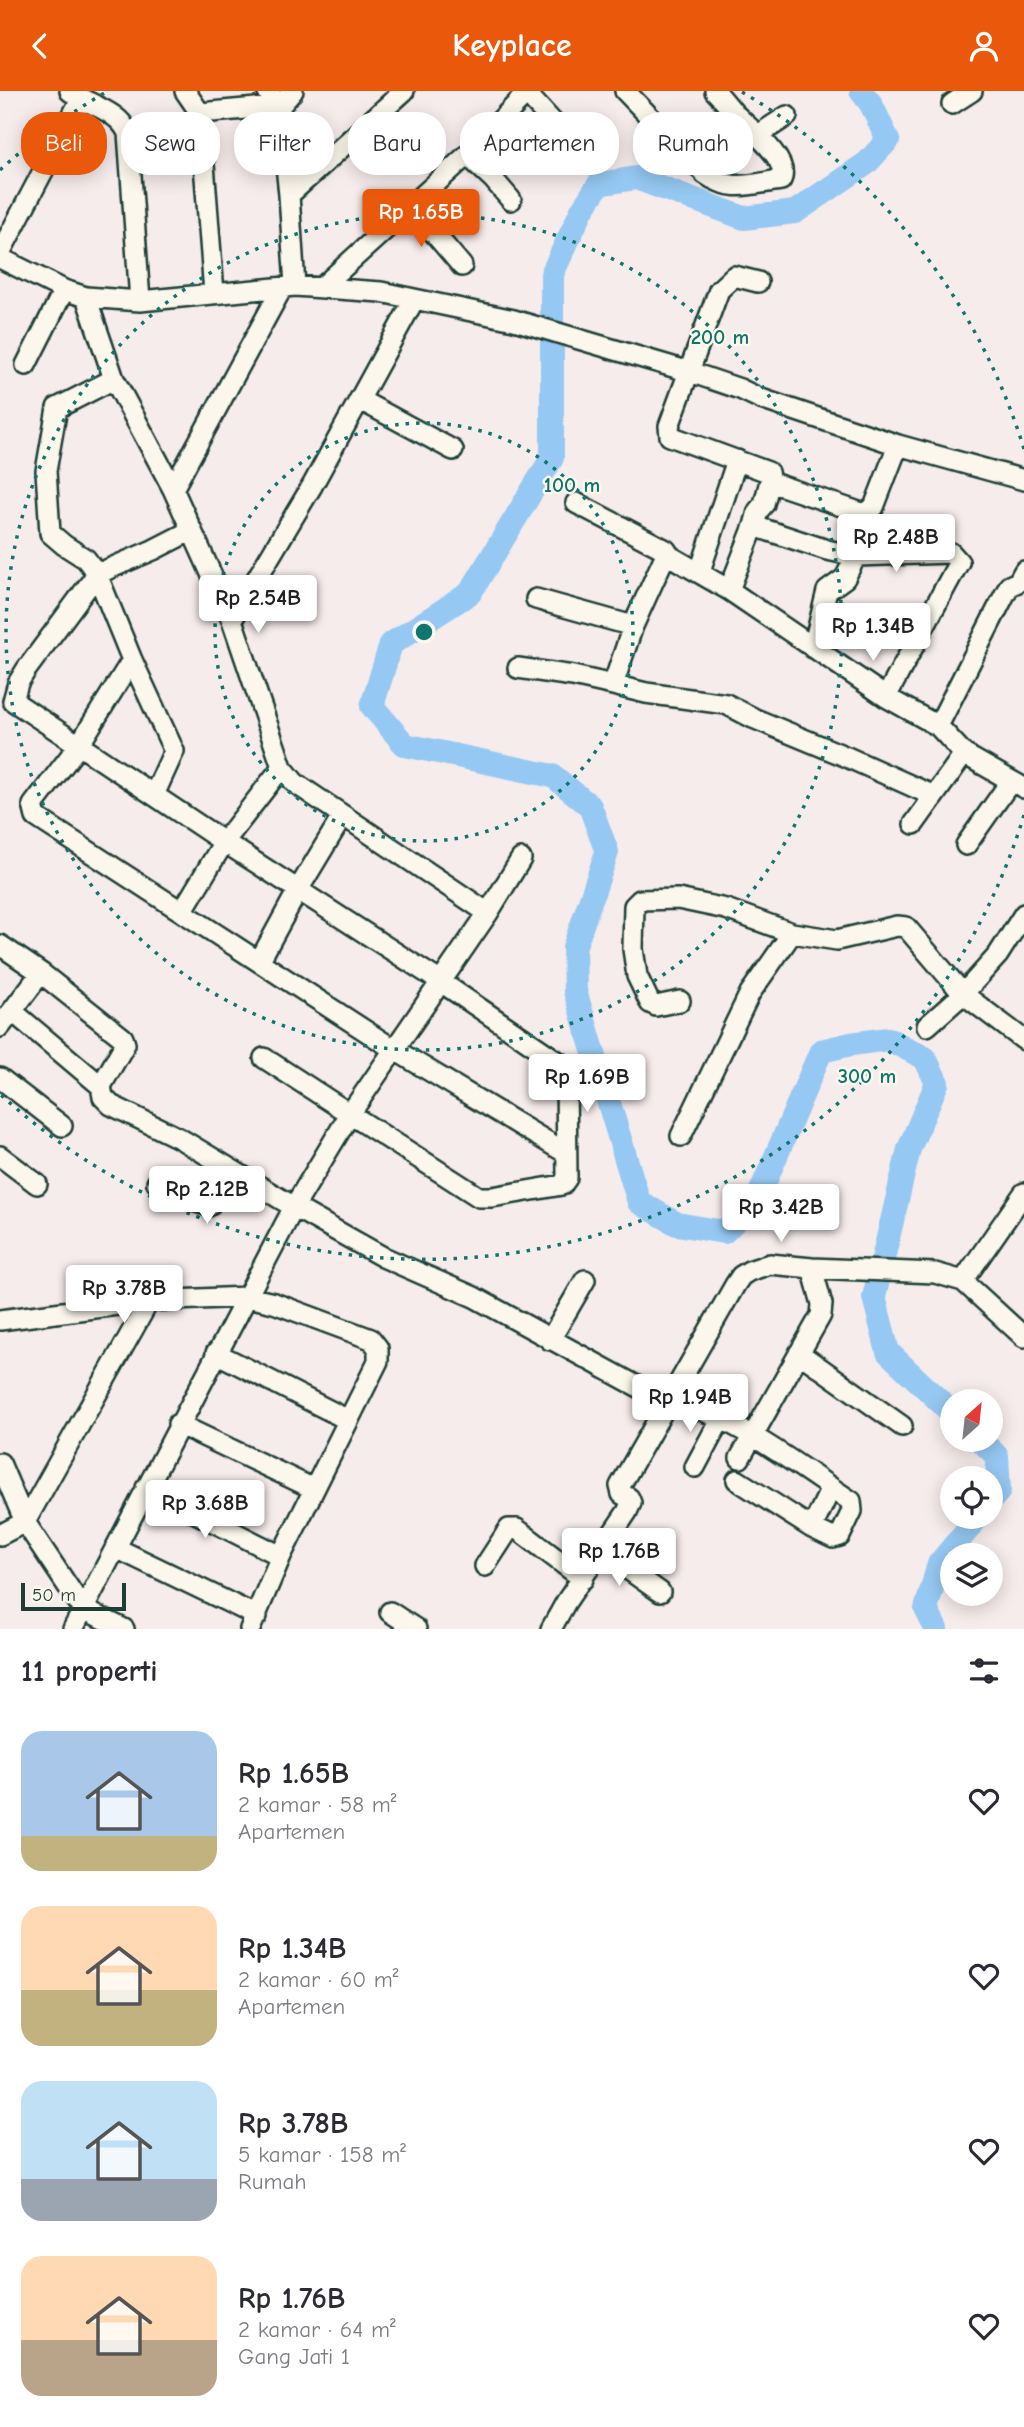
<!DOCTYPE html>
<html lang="id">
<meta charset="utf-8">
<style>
body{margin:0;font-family:"Comic Neue",sans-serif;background:#f7f7f7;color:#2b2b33;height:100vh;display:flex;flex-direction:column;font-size:26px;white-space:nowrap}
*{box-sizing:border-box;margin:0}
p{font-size:23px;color:#7c7c81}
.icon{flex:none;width:38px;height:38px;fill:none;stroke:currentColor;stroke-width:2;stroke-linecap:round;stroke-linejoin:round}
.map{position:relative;height:1538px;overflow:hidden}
.panel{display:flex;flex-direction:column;background:#fff;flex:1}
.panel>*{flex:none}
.guide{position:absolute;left:21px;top:21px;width:984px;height:63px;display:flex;gap:14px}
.needle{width:46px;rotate:27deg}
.buttons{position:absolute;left:940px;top:1298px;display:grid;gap:14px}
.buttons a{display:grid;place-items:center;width:63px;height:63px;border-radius:50%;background:#fff;box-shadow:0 4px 18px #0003;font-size:35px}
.scale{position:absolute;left:21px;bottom:18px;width:105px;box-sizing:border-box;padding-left:7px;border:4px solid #1f3d34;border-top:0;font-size:19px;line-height:24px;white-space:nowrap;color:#1f3d34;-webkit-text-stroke:5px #fbf7ec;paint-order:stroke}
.price{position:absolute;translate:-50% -60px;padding:0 16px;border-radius:7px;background:#fff;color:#222;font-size:23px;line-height:46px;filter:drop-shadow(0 2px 4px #0008)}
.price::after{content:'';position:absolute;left:50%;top:42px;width:21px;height:16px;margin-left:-10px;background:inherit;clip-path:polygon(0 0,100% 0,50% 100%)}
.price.selected{background:#ea580c;color:#fff}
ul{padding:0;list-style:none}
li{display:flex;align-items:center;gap:21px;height:175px;padding:0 21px}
li span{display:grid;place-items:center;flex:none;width:196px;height:140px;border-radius:21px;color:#555}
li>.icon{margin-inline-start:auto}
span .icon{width:84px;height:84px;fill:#fffc;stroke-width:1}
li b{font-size:30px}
h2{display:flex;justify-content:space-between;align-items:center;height:84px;padding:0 21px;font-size:30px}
.pill{padding:0 24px;border-radius:28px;background:#fff;box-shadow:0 4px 18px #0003;font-size:24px;line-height:63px}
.pill.selected{background:#ea580c;color:#fff}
header{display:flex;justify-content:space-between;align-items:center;height:91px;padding:0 21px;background:#ea580c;color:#fff;font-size:32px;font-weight:700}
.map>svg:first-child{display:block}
</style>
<header><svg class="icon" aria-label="back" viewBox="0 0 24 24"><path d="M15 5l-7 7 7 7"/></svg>Keyplace<svg class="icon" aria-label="person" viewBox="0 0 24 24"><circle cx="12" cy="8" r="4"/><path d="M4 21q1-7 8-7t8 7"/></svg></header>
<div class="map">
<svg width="1024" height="1538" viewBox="0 0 1024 1538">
<rect width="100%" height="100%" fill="#f7ecec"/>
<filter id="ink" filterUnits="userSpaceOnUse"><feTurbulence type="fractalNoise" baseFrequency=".0143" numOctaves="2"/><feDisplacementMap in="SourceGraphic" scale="14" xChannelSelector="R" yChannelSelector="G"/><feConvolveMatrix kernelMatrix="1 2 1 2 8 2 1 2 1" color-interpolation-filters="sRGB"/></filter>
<g filter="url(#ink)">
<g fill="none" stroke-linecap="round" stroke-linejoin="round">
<!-- river -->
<path stroke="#95c8f2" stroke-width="24" d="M861,0L871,13L888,49L867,72L795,121L744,127L636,87L599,93L582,119L552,183V367L470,502L391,553L372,615L405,654L553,685L590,715L607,761L574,857L575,900L639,1111L677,1133L724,1141L758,1107L821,960L851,953L888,948L925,967L937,992L909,1058L874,1206L888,1261L952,1322
M980,1349L997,1365L999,1400L990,1410
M936,1538L926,1518L939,1473L978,1426"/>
<!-- minor casing -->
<g stroke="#1f3d34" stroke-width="24">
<path id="minor" d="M70,0C89,15 118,19 128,42L140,210
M185,0L200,22L280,15L293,0
M267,0L280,15L289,104L295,195
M625,0L705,83C732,102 750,93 781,89C791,68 747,36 734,22C728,15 722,7 715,0
M527,3L578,59
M952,13L972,0
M200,22L214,202
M758,44L787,25
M467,64L493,88L511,109
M289,104L404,0
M411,115L462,175
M0,162L81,8
M0,167L64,199L86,206L140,210L295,195L381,201L514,229L690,281L740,298L761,308L898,354L1024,389
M758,191L734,185L719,199L669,335L670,345L768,381L770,390L776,393L865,423L874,416L898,354
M322,196L467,64L529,0
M86,206L114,288L173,398L232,529
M414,209L312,395L232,529L282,676L295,692L488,822
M26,274L64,199
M114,288L57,317L46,380L50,442L64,454L86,468L97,483L132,569L174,660L154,704
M360,309L453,359
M770,390L764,413L758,420L754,435L827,459L856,465L951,462L959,471L886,606
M173,398L282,197
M576,412L666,459L670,465
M700,480L737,369
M97,483L26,579L18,592L13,610L224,751L441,891L563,974L566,979L567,1087L562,1094L492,1106H479L350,1023L294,1116L383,1166L474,1206L668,1312C717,1312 808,1382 851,1410L852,1420L840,1445L833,1447L812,1437L737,1389
M97,483L153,459L192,439
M729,499L754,435
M536,508L633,535
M813,557L827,500L845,487L856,465
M132,569L79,654L33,714L36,726L395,959L566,1062
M518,577L573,585L613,594
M938,635L1009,495L1018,491L1024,480
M934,705L847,666L753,627L726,613L646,602L613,594L633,535L664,467L670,465L729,499L886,606L938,635L964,663L1024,697
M914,733L964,663
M966,754L1011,690
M183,819L224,751L282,676
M0,854L41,882L123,947L125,953L101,995L103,1006L111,1014L179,1047L294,1116L73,1538
M260,869L298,799L342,726
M41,882L12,920L101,995
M680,910L656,915L650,912L637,885L633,858L634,815L640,809L678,808L726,818L792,842L837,849L897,835L906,836L963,903L1024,949
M927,935L963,903L998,864L1024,823
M0,936L12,920
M264,967L350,1023L488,822L521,768
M0,987L62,1035
M681,1045L750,902L792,842
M0,1065L37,1093
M157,1092L182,1106L209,1115L232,1079
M963,1190L1024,1102
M0,1229L149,1210L247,1206L274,1212L371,1248L378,1257V1270L281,1465L250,1538
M550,1249L585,1189
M216,1262L348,1329
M799,1262L902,1335
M178,1333L314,1398
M740,1367L821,1224L822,1213L812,1177
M0,1372L25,1431L83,1518L124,1538
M695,1376L720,1329
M146,1397L281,1465
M812,1437L831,1397
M0,1444L25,1431L149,1210
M116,1457L257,1525
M602,1460L660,1501
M485,1475L509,1438H517L583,1488
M390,1521L416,1538
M551,1538L566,1511L627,1421L631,1412L629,1407L622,1403L620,1395L735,1194L741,1185L749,1180L770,1173L812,1177L935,1182L963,1190L1024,1246"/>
</g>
<!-- minor -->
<use href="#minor" stroke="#fbf7ec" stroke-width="19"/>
</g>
</g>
<!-- distance rings -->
<g fill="none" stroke="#0f766e" stroke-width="3.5" stroke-dasharray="3.5 7">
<circle cx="424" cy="541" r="209"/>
<circle cx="424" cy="541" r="418"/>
<path d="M1024 724A627 627 0 0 1 0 1003M0 79A627 627 0 0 1 106 1M742 1A627 627 0 0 1 1024 358"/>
</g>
<circle cx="424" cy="541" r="10" fill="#0f766e" stroke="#fbf7ec" stroke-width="3.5"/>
<g font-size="21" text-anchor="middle" font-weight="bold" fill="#0f766e" stroke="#fbf7ec" stroke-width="5" stroke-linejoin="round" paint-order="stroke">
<text x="720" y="253">200 m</text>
<text x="572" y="401">100 m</text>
<text x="867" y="992">300 m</text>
</g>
</svg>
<div class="buttons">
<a><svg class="needle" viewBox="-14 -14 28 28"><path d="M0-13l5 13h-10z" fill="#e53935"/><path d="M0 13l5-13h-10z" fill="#7c7c81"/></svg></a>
<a><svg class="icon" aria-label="locate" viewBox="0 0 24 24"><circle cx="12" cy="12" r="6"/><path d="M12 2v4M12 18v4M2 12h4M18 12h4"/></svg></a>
<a><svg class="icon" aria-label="layers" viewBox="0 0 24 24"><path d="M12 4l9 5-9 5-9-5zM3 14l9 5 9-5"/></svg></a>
</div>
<div class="scale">50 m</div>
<b class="price selected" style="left:421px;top:158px">Rp 1.65B</b>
<b class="price" style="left:896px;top:483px">Rp 2.48B</b>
<b class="price" style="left:258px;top:544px">Rp 2.54B</b>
<b class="price" style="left:873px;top:572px">Rp 1.34B</b>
<b class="price" style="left:587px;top:1023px">Rp 1.69B</b>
<b class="price" style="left:207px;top:1135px">Rp 2.12B</b>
<b class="price" style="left:781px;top:1153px">Rp 3.42B</b>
<b class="price" style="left:124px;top:1234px">Rp 3.78B</b>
<b class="price" style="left:690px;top:1343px">Rp 1.94B</b>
<b class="price" style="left:205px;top:1449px">Rp 3.68B</b>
<b class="price" style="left:619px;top:1497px">Rp 1.76B</b>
<div class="guide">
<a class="pill selected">Beli</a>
<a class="pill">Sewa</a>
<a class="pill">Filter</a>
<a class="pill">Baru</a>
<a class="pill">Apartemen</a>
<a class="pill">Rumah</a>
</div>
</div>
<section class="panel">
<h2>11 properti<svg class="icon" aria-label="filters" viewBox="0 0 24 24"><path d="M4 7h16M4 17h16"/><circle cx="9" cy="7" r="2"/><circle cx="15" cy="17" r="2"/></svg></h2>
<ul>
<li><span style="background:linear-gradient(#a9c7e8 75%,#c2b280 0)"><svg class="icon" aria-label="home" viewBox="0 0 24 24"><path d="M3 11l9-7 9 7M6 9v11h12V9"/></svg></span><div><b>Rp 1.65B</b><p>2 kamar · 58 m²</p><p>Apartemen</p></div><svg class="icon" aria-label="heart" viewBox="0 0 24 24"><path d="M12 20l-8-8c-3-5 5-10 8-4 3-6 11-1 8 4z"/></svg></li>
<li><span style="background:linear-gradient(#ffd9b3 60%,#c2b280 0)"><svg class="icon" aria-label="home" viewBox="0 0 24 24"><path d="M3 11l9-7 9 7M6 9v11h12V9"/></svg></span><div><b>Rp 1.34B</b><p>2 kamar · 60 m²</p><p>Apartemen</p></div><svg class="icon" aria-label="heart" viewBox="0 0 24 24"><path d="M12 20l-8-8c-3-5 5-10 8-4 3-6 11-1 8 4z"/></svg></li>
<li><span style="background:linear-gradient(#bfe0f5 70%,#9aa5b1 0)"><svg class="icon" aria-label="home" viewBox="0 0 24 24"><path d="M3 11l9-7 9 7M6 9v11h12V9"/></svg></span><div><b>Rp 3.78B</b><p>5 kamar · 158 m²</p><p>Rumah</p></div><svg class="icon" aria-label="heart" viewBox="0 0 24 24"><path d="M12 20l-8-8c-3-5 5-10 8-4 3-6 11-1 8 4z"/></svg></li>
<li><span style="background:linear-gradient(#ffd9b3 60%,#b9a48a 0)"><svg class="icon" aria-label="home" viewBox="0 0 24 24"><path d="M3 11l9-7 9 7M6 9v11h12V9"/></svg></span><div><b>Rp 1.76B</b><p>2 kamar · 64 m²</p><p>Gang Jati 1</p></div><svg class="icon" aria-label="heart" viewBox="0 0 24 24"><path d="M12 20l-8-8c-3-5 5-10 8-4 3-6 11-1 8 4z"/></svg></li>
</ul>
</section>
